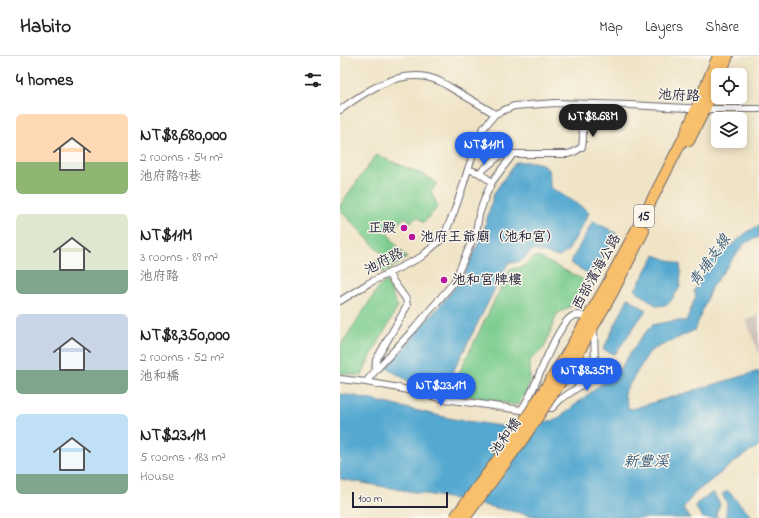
<!DOCTYPE html>
<meta charset="utf-8">
<style>
body{margin:0;font-family:"Indie Flower","LXGW WenKai TC",sans-serif;background:#f2f2f2;color:#222;height:100vh;display:flex;flex-direction:column;font-size:15px;white-space:nowrap}
*{box-sizing:border-box;margin:0}
p{font-size:13px;color:#767676}
.icon{flex:none;width:22px;height:22px;fill:none;stroke:currentColor;stroke-width:2;stroke-linecap:round;stroke-linejoin:round}
.map{position:relative;flex:1;overflow:hidden}
.drawer{display:flex;flex-direction:column;background:#fff;width:340px}
.drawer>*{flex:none}
.controls{position:absolute;left:371px;top:12px;display:grid;gap:8px}
.controls a{display:grid;place-items:center;width:36px;height:36px;border-radius:6px;background:#fff;box-shadow:0 2px 10px #0003;font-size:20px}
.scale{position:absolute;left:12px;bottom:10px;width:96px;box-sizing:border-box;padding-left:4px;border:2px solid #22223b;border-top:0;font-size:11px;line-height:14px;white-space:nowrap;color:#22223b;-webkit-text-stroke:3px #fbf7ec;paint-order:stroke}
.price{position:absolute;translate:-50% -34px;padding:0 9px;border-radius:14px;background:#2563eb;color:#fff;font-size:13px;line-height:26px;filter:drop-shadow(0 1px 2px #0008)}
.price::after{content:'';position:absolute;left:50%;top:24px;width:12px;height:9px;margin-left:-6px;background:inherit;clip-path:polygon(0 0,100% 0,50% 100%)}
.price.active{background:#222;color:#fff}
ul{padding:0;list-style:none}
li{display:flex;align-items:center;gap:12px;height:100px;padding:0 16px}
li span{display:grid;place-items:center;flex:none;width:112px;height:80px;border-radius:6px;color:#555}
li>.icon{margin-inline-start:auto}
span .icon{width:48px;height:48px;fill:#fffc;stroke-width:1}
li b{font-size:17px}
h2{display:flex;justify-content:space-between;align-items:center;height:48px;padding:0 16px;font-size:17px}
header{display:flex;align-items:center;gap:24px;box-sizing:border-box;height:56px;padding:0 20px;background:#fff;border-bottom:1px solid #e0e0e0}
header strong{font-size:19px}
nav{display:flex;gap:22px;margin-inline-start:auto;font-size:14px}
main{display:flex;flex:1;min-height:0}
.map>svg:first-child{display:block}
</style>
<header>
<strong>Habito</strong>
<nav><a>Map</a><a>Layers</a><a>Share</a></nav>
</header>
<main>
<section class="drawer">
<h2>4 homes<svg class="icon" aria-label="filters" viewBox="0 0 24 24"><path d="M4 7h16M4 17h16"/><circle cx="9" cy="7" r="2"/><circle cx="15" cy="17" r="2"/></svg></h2>
<ul>
<li><span style="background:linear-gradient(#ffd9b3 60%,#8fb573 0)"><svg class="icon" aria-label="home" viewBox="0 0 24 24"><path d="M3 11l9-7 9 7M6 9v11h12V9"/></svg></span><div><b>NT$8,680,000</b><p>2 rooms · 54 m²</p><p>池府路97巷</p></div></li>
<li><span style="background:linear-gradient(#dfe7d0 70%,#7fa58c 0)"><svg class="icon" aria-label="home" viewBox="0 0 24 24"><path d="M3 11l9-7 9 7M6 9v11h12V9"/></svg></span><div><b>NT$11M</b><p>3 rooms · 89 m²</p><p>池府路</p></div></li>
<li><span style="background:linear-gradient(#c9d6e8 70%,#7fa58c 0)"><svg class="icon" aria-label="home" viewBox="0 0 24 24"><path d="M3 11l9-7 9 7M6 9v11h12V9"/></svg></span><div><b>NT$8,350,000</b><p>2 rooms · 52 m²</p><p>池和橋</p></div></li>
<li><span style="background:linear-gradient(#bfe0f5 75%,#7fa58c 0)"><svg class="icon" aria-label="home" viewBox="0 0 24 24"><path d="M3 11l9-7 9 7M6 9v11h12V9"/></svg></span><div><b>NT$23.1M</b><p>5 rooms · 183 m²</p><p>House</p></div></li>
</ul>
</section>
<div class="map">
<svg width="419" height="462" viewBox="0 0 419 462">
<rect width="100%" height="100%" fill="#fbf7ec"/>
<filter id="ink" filterUnits="userSpaceOnUse"><feTurbulence type="fractalNoise" baseFrequency=".025" numOctaves="2"/><feDisplacementMap in="SourceGraphic" scale="8" xChannelSelector="R" yChannelSelector="G"/><feConvolveMatrix kernelMatrix="1 2 1 2 8 2 1 2 1" color-interpolation-filters="sRGB"/></filter>
<filter id="wash" filterUnits="userSpaceOnUse"><feTurbulence type="fractalNoise" baseFrequency=".012" numOctaves="4" result="noise"/><feDisplacementMap in="SourceGraphic" scale="16" xChannelSelector="R" yChannelSelector="G"/><feGaussianBlur stdDeviation="0.9" result="paint"/><feColorMatrix in="noise" values="0 0 0 0 0 0 0 0 0 0 0 0 0 0 0 0 0 1.4 0 .05"/><feComposite in="paint" operator="in"/></filter>
<g filter="url(#wash)">
<rect width="100%" height="100%" fill="#f0e4c7"/>
<!-- industrial -->
<path fill="#cec1ba" d="M419,259V298L406,264Z"/>
<!-- green -->
<path fill="#7acc8e" stroke="#4e7764" d="M36,99L84,119L97,127L91,136L98,151L83,167L78,161L70,166L65,161L47,177L67,202L43,217L35,206L43,199L0,154V149Z
M196,200L250,227L240,245L217,258L204,292L190,304V324L186,338L177,349L109,337L170,213L182,211Z
M46,225L58,251L26,309L22,320L0,317V290L39,231Z"/>
<!-- water -->
<path fill="#54a9d0" stroke="#3b6686" d="M176,106C185,106 202,104 207,112C210,117 210,125 210,131L245,153L249,157L228,195L219,201L193,194C183,203 182,207 168,207L108,326L100,337L76,330L47,312L122,223L143,177L154,137Z
M253,165L276,177L253,220L230,207Z
M419,169V181L405,187L371,232L355,274L310,295L284,337L289,353L295,352L419,315V390L401,401L355,437L343,452L350,462H203L120,444L0,423V338L15,340L113,363L167,371L216,364L279,314L299,284L312,269L332,265H346L356,240L354,235L374,199L388,192L406,177Z
M315,199L340,208L341,217L340,231L330,246L325,249L317,250L295,234Z
M288,242L306,254L275,298L263,294Z
M388,435L413,462H386V455L387,448L382,438Z
M373,436L380,448L376,459L378,462H363L356,452V448Z"/>
</g>
<g filter="url(#ink)">
<g fill="none" stroke-linecap="round" stroke-linejoin="round">
<!-- street casing -->
<g stroke="#6a666c" stroke-width="8">
<path id="street" d="M0,54C27,34 64,9 99,25C105,28 111,32 118,36C130,43 142,50 155,58
M128,113L139,117L152,126
M139,117L162,98H173
M0,245L29,227L81,201L103,182L114,156L123,130L128,113L142,74L155,58L174,50L216,47L290,49L365,53H419
M35,315L36,304L67,250L66,243L48,218
M0,323L26,326L35,315L74,273L114,226L136,176L139,159L145,141L152,126L173,98H228L234,96L242,91C245,76 241,62 239,48
M26,326L59,332L105,343L181,354L193,353
M202,352H212L221,343L253,321L255,309L254,274
M181,354C184,350 187,345 189,341C198,325 218,266 233,260C238,258 242,259 247,262"/>
</g>
<!-- primary casing -->
<g stroke="#6a666c" stroke-width="12">
<path id="primary" d="M380,19L388,0
M349,85L365,53L378,23
M217,314L265,232L302,163L345,79L378,0
M228,315L272,238L304,175"/>
</g>
<!-- street -->
<use href="#street" stroke="#fff" stroke-width="6"/>
<!-- primary -->
<use href="#primary" stroke="#f8bf6c" stroke-width="10"/>
<!-- primary-bridge casing -->
<g stroke="#6a666c" stroke-width="12" stroke-linecap="butt">
<path id="primary-bridge" d="M115,461L169,388L217,314
M125,462L184,382L228,315"/>
</g>
<!-- primary-bridge -->
<use href="#primary-bridge" stroke="#f8bf6c" stroke-width="10"/>
</g>
</g>
<!-- markers -->
<g fill="#b5179e" stroke="#fbf7ec" stroke-width="1.5">
<circle cx="64" cy="172" r="4"/>
<circle cx="72" cy="181" r="4"/>
<circle cx="104" cy="224" r="4"/>
</g>
<g text-anchor="middle" dominant-baseline="central" stroke-width="3" stroke-linejoin="round" paint-order="stroke">
<!-- shield labels -->
<rect fill="#fbf7ec" stroke="#636270" stroke-width="1" x="294" y="149" width="20" height="22" rx="3"/>
<g font-size="13" font-weight="bold" fill="#22223b">
<text x="304" y="160">15</text>
</g>
<!-- street labels -->
<g font-size="14" fill="#22223b" stroke="#fbf7ec">
<text transform="translate(339 40) rotate(3)">池府路</text>
<text transform="translate(44 206) rotate(-27)">池府路</text>
<text transform="translate(257 216) rotate(-61)">西部濱海公路</text>
<text transform="translate(166 381) rotate(-55)">池和橋</text>
</g>
<!-- poi labels -->
<g font-size="14" fill="#22223b" stroke="#fbf7ec" text-anchor="start">
<text x="56" y="172" text-anchor="end">正殿</text>
<text x="80" y="181">池府王爺廟（池和宮）</text>
<text x="112" y="224">池和宫牌樓</text>
</g>
<!-- water labels -->
<g font-size="15" font-style="italic" fill="#365877" stroke="#fbf7ec">
<text transform="translate(370 205) rotate(-55)">青埔支線</text>
<text x="306" y="406">新豐溪</text>
</g>
</g>
</svg>
<div class="controls">
<a><svg class="icon" aria-label="locate" viewBox="0 0 24 24"><circle cx="12" cy="12" r="6"/><path d="M12 2v4M12 18v4M2 12h4M18 12h4"/></svg></a>
<a><svg class="icon" aria-label="layers" viewBox="0 0 24 24"><path d="M12 4l9 5-9 5-9-5zM3 14l9 5 9-5"/></svg></a>
</div>
<div class="scale">100 m</div>
<b class="price active" style="left:253px;top:82px">NT$8.68M</b>
<b class="price" style="left:144px;top:110px">NT$11M</b>
<b class="price" style="left:247px;top:336px">NT$8.35M</b>
<b class="price" style="left:101px;top:351px">NT$23.1M</b>
</div>
</main>
